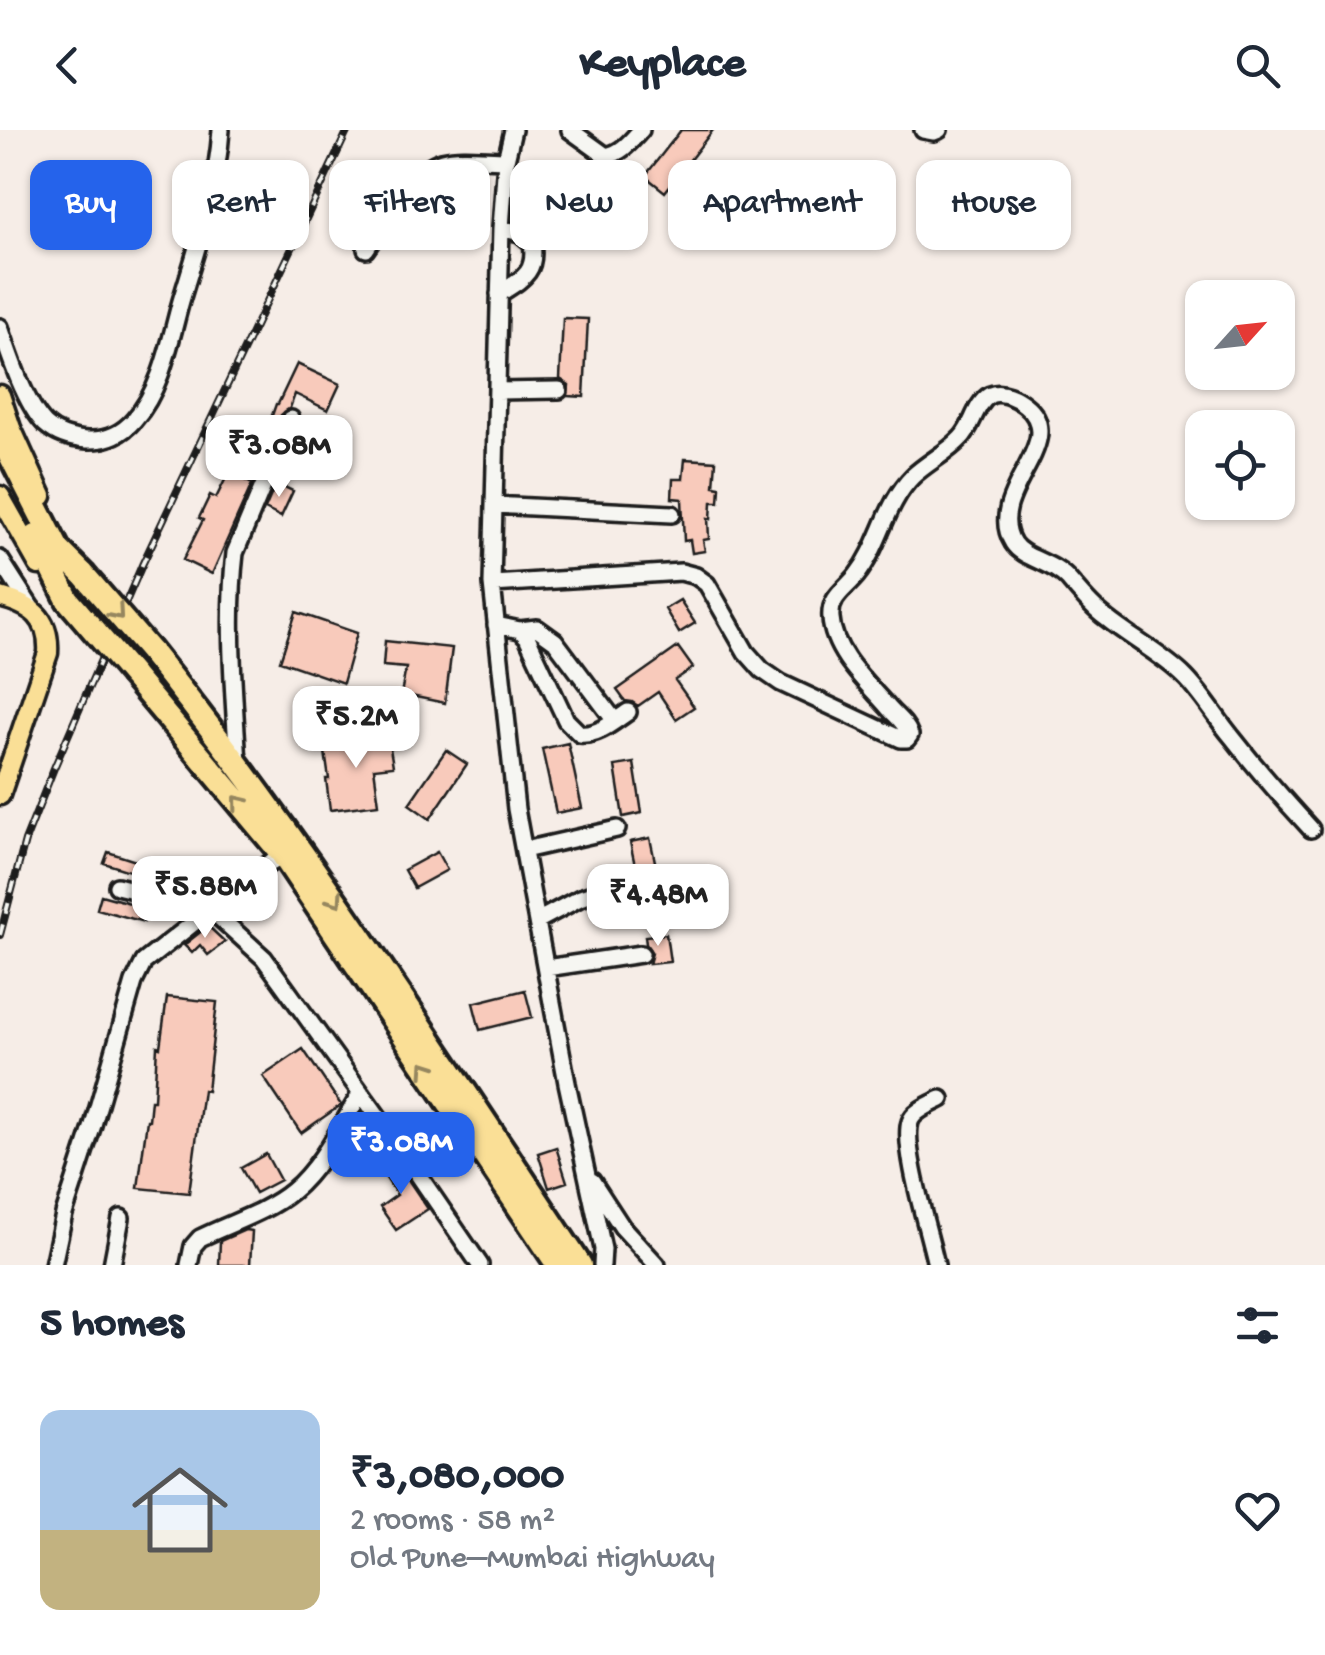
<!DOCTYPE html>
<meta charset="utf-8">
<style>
body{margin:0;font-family:"Gochi Hand",sans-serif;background:#f2f2f3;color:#1f2937;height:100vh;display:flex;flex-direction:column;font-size:38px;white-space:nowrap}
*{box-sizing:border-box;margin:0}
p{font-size:32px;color:#747a83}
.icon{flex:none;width:55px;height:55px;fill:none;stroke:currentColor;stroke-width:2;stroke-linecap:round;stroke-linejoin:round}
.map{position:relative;height:1135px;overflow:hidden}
.panel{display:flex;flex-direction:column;background:#fff;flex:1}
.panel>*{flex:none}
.top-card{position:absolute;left:30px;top:30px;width:1265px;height:90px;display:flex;gap:20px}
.needle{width:65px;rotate:63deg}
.fabs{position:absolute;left:1185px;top:150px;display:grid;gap:20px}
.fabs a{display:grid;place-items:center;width:110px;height:110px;border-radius:20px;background:#fff;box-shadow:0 2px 8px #0004;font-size:50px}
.price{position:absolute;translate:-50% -85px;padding:0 22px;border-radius:20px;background:#fff;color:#222;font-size:32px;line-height:65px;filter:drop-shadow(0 2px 5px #0008)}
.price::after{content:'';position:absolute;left:50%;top:60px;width:30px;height:22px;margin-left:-15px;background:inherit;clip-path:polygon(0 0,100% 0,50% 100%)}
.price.on{background:#2563eb;color:#fff}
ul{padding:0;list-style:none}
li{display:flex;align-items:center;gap:30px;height:250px;padding:0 40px}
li+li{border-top:2px solid #e0e1e3}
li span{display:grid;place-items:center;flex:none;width:280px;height:200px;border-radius:20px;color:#555}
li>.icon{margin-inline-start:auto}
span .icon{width:120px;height:120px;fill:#fffc;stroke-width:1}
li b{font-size:42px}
h2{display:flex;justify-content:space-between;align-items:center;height:120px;padding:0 40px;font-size:42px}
.tag{padding:0 35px;border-radius:20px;background:#fff;box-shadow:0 2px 8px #0004;font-size:35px;line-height:90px}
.tag.on{background:#2563eb;color:#fff}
header{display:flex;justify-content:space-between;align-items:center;height:130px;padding:0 40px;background:#fff;font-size:45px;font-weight:700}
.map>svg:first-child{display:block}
</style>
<header><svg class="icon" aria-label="back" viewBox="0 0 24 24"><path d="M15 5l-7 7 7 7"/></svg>Keyplace<svg class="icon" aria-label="search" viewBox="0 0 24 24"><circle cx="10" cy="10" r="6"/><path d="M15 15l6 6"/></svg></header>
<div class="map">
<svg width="1325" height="1135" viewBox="0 0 1325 1135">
<rect width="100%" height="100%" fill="#f6ede7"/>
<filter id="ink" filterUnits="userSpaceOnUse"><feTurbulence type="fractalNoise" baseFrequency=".01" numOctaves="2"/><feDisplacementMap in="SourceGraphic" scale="20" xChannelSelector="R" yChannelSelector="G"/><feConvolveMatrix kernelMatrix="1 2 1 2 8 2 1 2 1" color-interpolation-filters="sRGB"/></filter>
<g filter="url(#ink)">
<!-- building -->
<path fill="#f8cabb" stroke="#1c1c1c" stroke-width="2.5" d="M681,0H713L665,62L645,46Z
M563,188L588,189L584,267L568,266L569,255L560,249Z
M297,234L340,254L328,280L295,264L290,278L281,285L270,310L264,308L276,274H278Z
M685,329L716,331L714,356L720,357L719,372H712L711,389L708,388L709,409L703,410L705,421L692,423L690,410L684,411L682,369L672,368L673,349H683Z
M229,342L252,354L212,444L183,430L203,390L199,388L210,365L216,368Z
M276,353L293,361L281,387L265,379Z
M680,470L695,493L679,503L665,479Z
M296,482L357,503L343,553L280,531Z
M385,511L452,518L445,573L401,564L406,538L383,536Z
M678,517L693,538L675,550L694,577L676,589L658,562L638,576L632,572L625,571L617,560Z
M388,606L393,636L374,638L379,674L330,680L326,649H329L324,615Z
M568,613L582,678L556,683L542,619Z
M446,620L467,634L430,689L409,674Z
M634,633L642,683L623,687L615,636Z
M650,708L657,741L637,745L630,712Z
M108,722L170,742L167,753L104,733Z
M437,722L447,740L414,758L404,740Z
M101,765L148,778L144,792L97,779Z
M208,796L225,812L208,825L200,815L192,823L184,815Z
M666,804L670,832L649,834L652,823L646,814L645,806Z
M525,860L532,887L480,900L473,873Z
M167,867L217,872L207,961L203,960L189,1063L138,1058L147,990H149L151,970H154L157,916L160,917Z
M303,919L341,975L301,1003L263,946Z
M556,1017L567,1052L549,1058L538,1023Z
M266,1024L280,1050L255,1063L241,1038Z
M394,1029L428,1079L396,1100L380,1077L397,1065L380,1039Z
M245,1100L252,1101L250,1135H219L220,1111Z"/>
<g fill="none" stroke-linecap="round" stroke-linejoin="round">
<!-- minor casing -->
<g stroke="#1c1c1c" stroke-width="22">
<path id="minor" d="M513,0L506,30L501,98L492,454L516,679L567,953L603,1119L602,1135
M570,0L606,26C622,23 630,12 641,0
M923,0L934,2L939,0
M366,119C384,94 412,39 442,31C462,26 486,30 506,30
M499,164C522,149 537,143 532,113L520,103L501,98
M0,197C9,224 25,274 45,294C56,304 72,309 87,310C106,311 121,305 134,290C162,259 170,210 181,171C198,114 217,59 221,0
M497,261L559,260
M494,375L672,384
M0,429L32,479
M492,454L681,442L696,446L707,454L746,522L762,540L781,553L901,609H907L910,605C906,593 895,586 887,576C866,552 833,522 831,488C829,467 846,459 857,445C881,414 885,374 913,346C928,332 947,323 961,308C973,296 975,274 990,265C1001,260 1017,268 1025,275C1072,312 983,364 1013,413C1023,429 1054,432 1069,450C1080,463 1092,478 1106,488C1132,509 1162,524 1185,547C1203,565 1216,588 1232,607C1257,639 1283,669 1311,699
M496,495L520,500L527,507L566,590L580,604C598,606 613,592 628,582
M520,500L537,498L555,511L615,591
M238,633C234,565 227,490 235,423L291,289
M524,720L617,699
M117,756L210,779L264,828L387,999L480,1135
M537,791L580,768L628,752
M546,838L641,824
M592,1051L622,1097L657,1135
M53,1135L64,1084L93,995L134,852L144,832L289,718
M112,1135L121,1088
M189,1135L193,1116L200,1108C230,1093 267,1082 292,1061C322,1036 341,995 361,963
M936,1135C930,1105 902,1018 910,992C913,981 931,974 941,969"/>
</g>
<!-- major casing -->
<g stroke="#1c1c1c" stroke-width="25">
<path id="major" d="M0,265L11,298L42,366
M0,366L39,435
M0,467C32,476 50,487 48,523L0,665"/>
</g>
<!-- highway casing -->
<g stroke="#1c1c1c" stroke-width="30">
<path id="highway" d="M0,300L8,321L58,419L83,444
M36,406L68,470
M150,521C307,716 441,927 580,1135
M132,545L282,724L558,1135"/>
</g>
<!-- minor -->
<use href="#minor" stroke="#f6f6f2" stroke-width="15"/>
<!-- major -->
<use href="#major" stroke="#fadf96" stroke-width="18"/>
<!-- highway -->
<use href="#highway" stroke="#fadf96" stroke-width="22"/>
<!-- rail casing -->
<g stroke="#1c1c1c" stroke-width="8">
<path id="rail" d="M0,805L25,711L54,638L142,435L348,0"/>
</g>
<!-- rail -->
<use href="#rail" stroke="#f6f6f2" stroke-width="4" stroke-dasharray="11" stroke-linecap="butt"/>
<!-- highway-bridge casing -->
<g stroke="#1c1c1c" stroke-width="30" stroke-linecap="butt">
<path id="highway-bridge" d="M83,444L150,521
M68,470L132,545"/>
</g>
<!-- highway-bridge -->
<use href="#highway-bridge" stroke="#fadf96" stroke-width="22"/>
</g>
<!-- one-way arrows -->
<defs><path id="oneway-chevron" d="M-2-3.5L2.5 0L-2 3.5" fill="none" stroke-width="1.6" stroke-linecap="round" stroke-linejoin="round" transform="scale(2.5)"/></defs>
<g stroke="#96875f">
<use href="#oneway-chevron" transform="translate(117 483) rotate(49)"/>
<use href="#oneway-chevron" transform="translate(239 672) rotate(-129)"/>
<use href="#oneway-chevron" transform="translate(336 770) rotate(56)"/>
<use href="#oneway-chevron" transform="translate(426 938) rotate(-124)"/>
</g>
</g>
</svg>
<div class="fabs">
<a><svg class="needle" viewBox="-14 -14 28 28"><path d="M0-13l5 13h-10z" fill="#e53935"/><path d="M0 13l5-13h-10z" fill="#747a83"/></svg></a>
<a><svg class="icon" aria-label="locate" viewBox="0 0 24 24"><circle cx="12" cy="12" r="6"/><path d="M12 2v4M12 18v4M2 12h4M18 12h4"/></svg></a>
</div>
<b class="price" style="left:279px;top:370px">₹3.08M</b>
<b class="price" style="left:356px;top:641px">₹5.2M</b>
<b class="price" style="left:205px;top:811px">₹5.88M</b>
<b class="price" style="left:658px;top:819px">₹4.48M</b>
<b class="price on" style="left:401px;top:1067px">₹3.08M</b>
<div class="top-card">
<a class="tag on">Buy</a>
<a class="tag">Rent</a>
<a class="tag">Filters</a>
<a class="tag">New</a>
<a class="tag">Apartment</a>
<a class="tag">House</a>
</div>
</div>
<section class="panel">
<h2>5 homes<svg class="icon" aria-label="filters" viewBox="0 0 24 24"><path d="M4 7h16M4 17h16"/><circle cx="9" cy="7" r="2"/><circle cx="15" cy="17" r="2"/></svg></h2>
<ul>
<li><span style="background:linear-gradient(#a9c7e8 60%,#c2b280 0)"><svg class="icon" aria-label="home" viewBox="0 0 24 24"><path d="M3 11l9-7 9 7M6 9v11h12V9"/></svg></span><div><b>₹3,080,000</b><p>2 rooms · 58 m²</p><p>Old Pune–Mumbai Highway</p></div><svg class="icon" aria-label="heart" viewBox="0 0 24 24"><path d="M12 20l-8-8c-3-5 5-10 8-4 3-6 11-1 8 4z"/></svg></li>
</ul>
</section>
